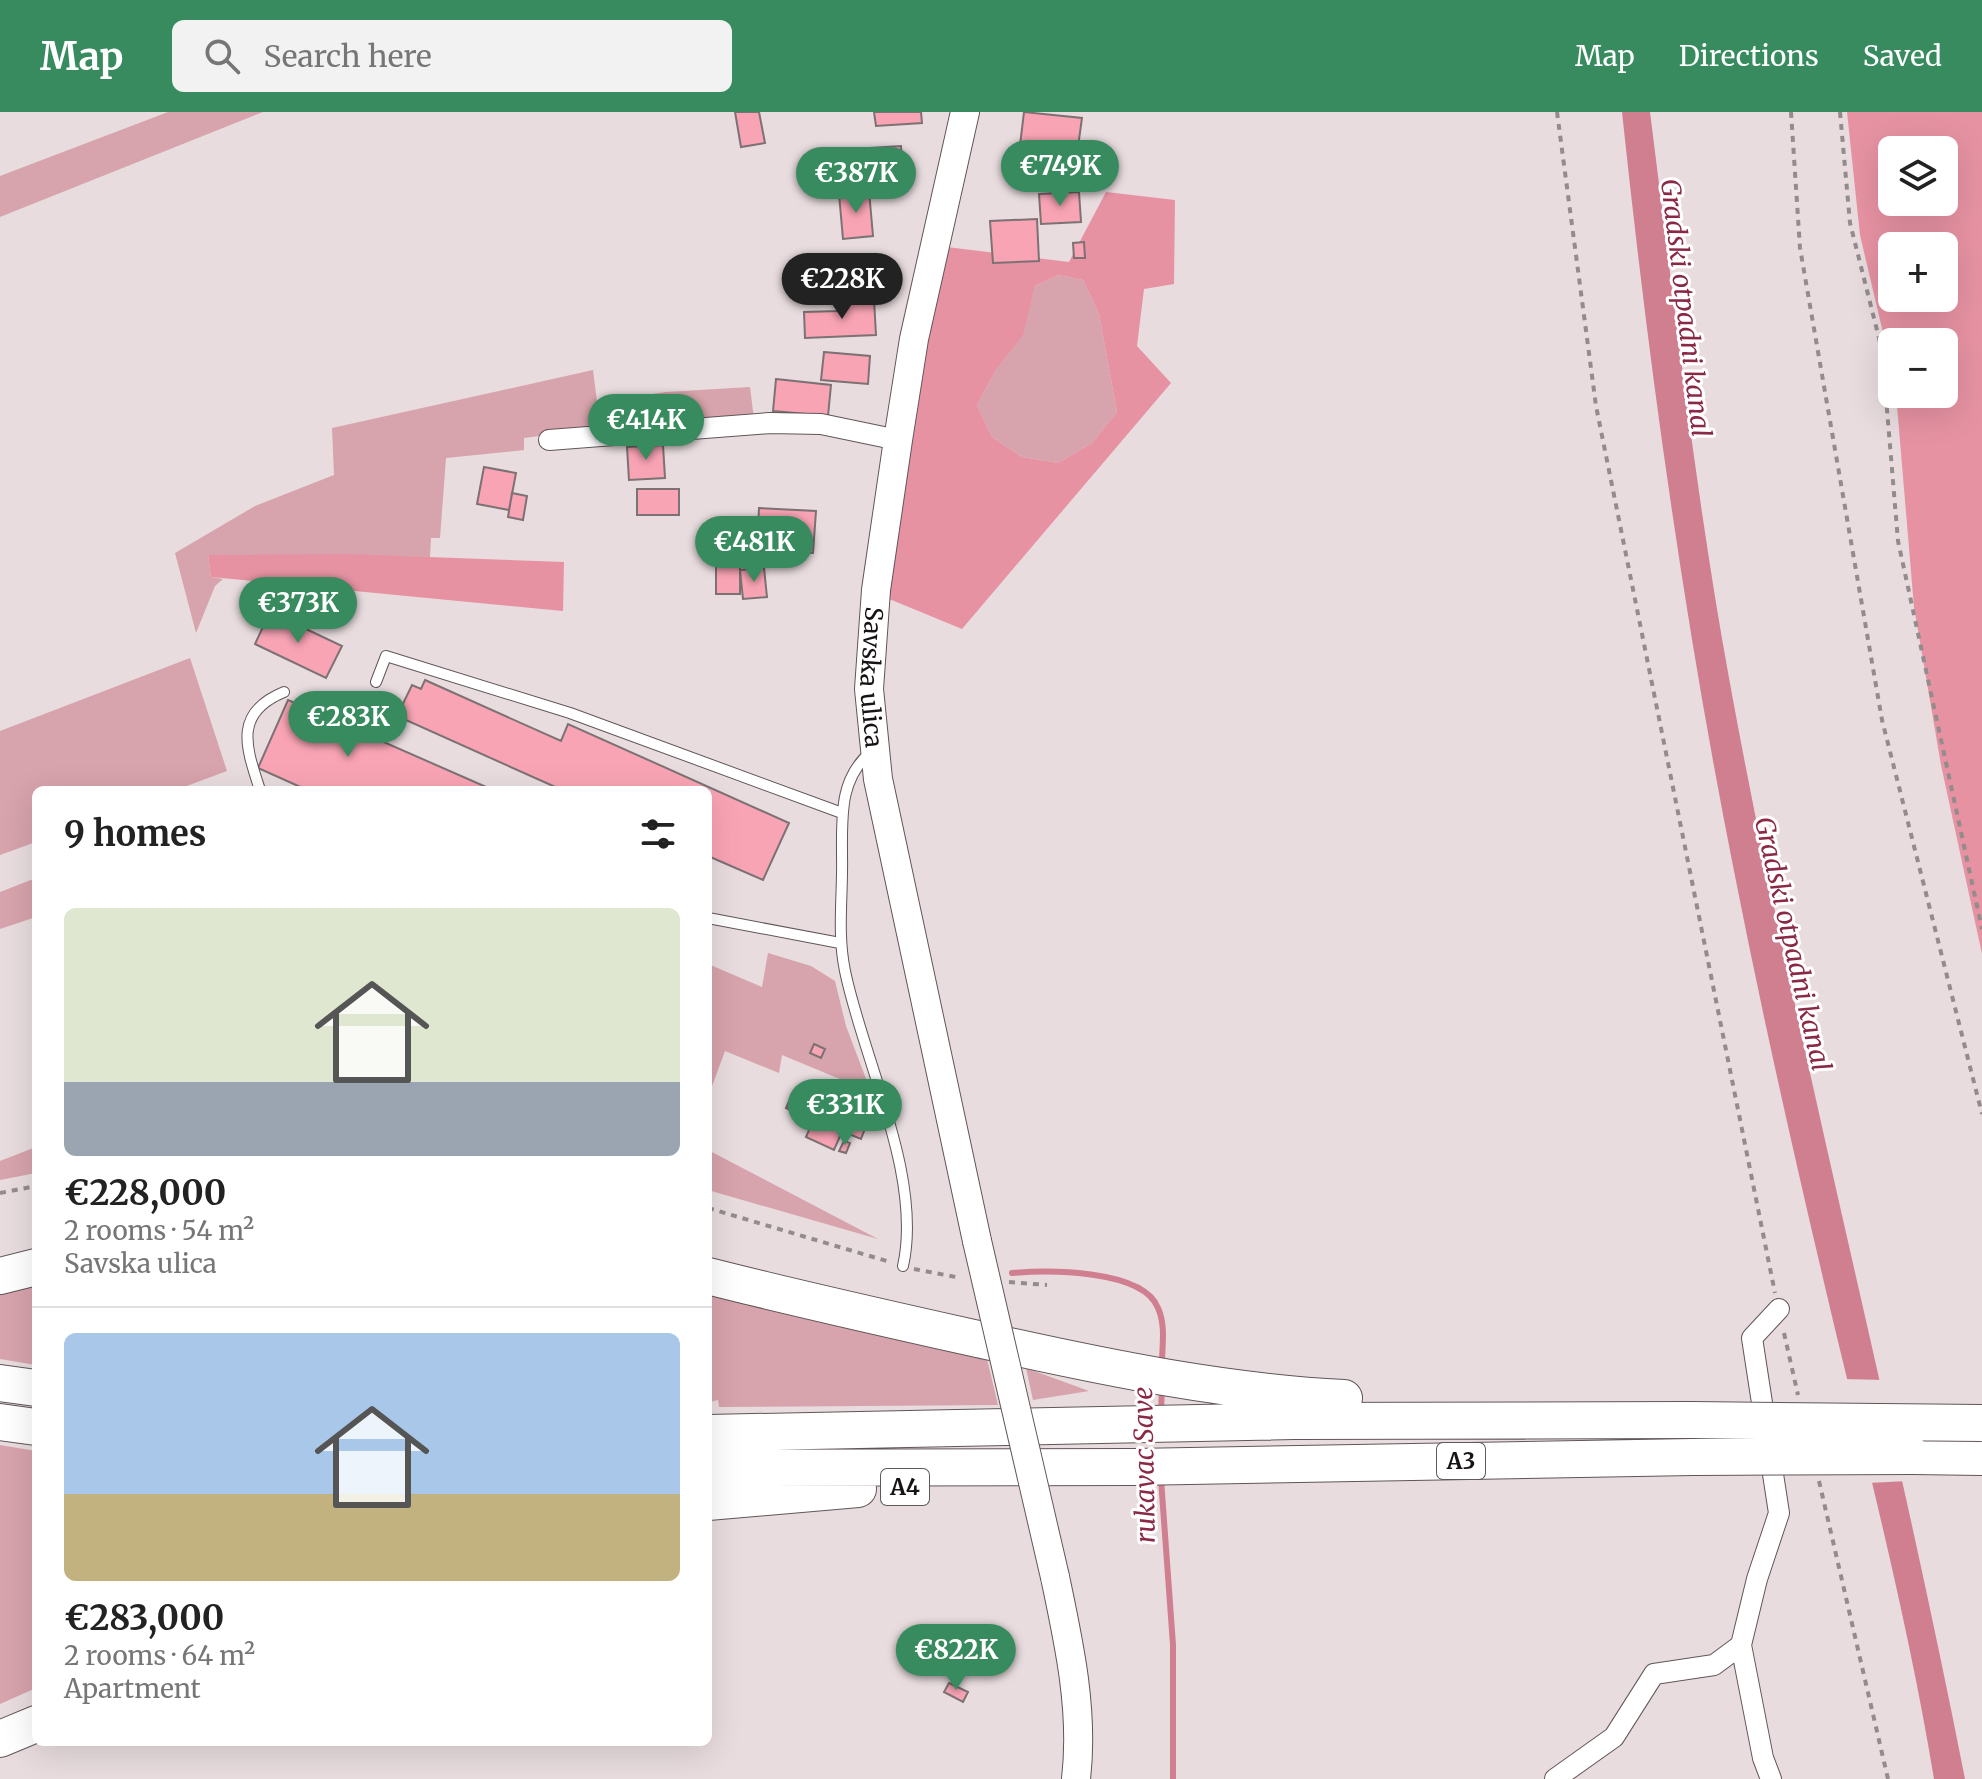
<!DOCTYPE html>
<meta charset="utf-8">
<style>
body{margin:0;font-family:Merriweather,serif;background:#f2f2f2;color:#222;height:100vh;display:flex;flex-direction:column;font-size:30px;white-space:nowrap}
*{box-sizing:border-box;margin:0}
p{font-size:26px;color:#767676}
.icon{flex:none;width:44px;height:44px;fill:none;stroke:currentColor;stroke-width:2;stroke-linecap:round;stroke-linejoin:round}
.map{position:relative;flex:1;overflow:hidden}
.drawer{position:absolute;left:32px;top:674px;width:680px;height:960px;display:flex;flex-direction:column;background:#fff;border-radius:12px;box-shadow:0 8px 32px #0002}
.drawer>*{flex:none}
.buttons{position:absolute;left:1878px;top:24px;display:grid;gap:16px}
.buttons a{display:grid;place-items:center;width:80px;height:80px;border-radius:12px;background:#fff;box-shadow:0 8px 32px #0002;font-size:40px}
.price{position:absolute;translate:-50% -68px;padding:0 18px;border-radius:28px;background:#388b5e;color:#fff;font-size:26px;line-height:52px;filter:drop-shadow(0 2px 4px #0008)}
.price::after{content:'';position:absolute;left:50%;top:48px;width:24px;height:18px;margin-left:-12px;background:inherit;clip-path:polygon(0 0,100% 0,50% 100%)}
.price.selected{background:#222;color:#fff}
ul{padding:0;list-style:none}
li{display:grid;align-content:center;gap:16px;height:424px;padding:0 32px}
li+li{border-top:2px solid #e0e0e0}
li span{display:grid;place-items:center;height:248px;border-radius:12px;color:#555}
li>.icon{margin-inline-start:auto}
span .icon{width:144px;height:144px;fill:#fffc;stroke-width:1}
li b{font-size:34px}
h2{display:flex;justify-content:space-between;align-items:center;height:96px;padding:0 32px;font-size:34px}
header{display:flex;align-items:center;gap:48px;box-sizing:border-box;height:112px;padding:0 40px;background:#388b5e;color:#fff}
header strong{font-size:38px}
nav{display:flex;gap:44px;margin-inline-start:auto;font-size:28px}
.search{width:560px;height:72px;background:#f2f2f2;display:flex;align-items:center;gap:20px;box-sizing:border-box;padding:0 28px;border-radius:12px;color:#767676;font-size:30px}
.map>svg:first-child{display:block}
</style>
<header>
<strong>Map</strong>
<div class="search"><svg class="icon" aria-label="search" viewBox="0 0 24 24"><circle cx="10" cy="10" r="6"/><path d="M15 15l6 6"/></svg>Search here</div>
<nav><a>Map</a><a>Directions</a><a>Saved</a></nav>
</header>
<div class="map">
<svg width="1982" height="1667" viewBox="0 0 1982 1667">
<rect width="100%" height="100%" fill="#e8dcde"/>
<!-- green -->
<path fill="#d7a3ac" d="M168,0H263L0,105V64Z
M1058,163L1083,168L1099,202L1117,300L1092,331L1058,351L1022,345L992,325L977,293L996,258L1022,223L1035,174Z
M593,258L597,290L666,280L750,275L754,307L603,316L524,326V338L446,346L440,426H431L430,445L208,443L211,465L223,467L215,474L196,521L175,441L255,394L334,363L332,316Z
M190,546L227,659L176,678H36V730L0,743V619Z
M36,766V805L0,817V780Z
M768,841L811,854L835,869L846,914L871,980L782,943L779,961L725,939L708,985V852L762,875Z
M36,1035V1061L0,1068V1049Z
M708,1038L878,1127L708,1078Z
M36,1171V1253L0,1247V1179Z
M708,1178L987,1247L998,1293L719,1295L718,1288L710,1290L708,1295Z
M1026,1256L1089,1279L1033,1288Z
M0,1333L36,1339V1576L0,1592Z"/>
<!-- forest -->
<path fill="#e692a3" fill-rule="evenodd" d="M1847,0H1982V842L1941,653L1914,495L1896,282H1944V230H1892V259L1860,123ZM1944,38V90H1892V38ZM1944,134V186H1892V134Z
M1106,80L1175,88L1174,172L1144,177L1137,234L1171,271L962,517L882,484L909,323L947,135L1069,150ZM1058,163L1083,168L1099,202L1117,300L1092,331L1058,351L1022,345L992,325L977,293L996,258L1023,223L1035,174Z
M346,442L564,450L563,499L211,465L208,443Z"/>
<!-- water -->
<path fill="#d07f90" d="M1622,0H1650C1674,189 1695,379 1729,566C1796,935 1893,1299 1965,1667H1934C1909,1515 1871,1367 1835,1217C1799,1065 1764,912 1734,759C1684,508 1649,255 1622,0Z"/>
<!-- pier -->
<path fill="#e8dcde" d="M1843,1267L1885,1268L1908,1369L1868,1371Z"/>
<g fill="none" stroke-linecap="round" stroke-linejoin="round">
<!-- stream -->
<path stroke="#d07f90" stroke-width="6" d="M1012,1161C1047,1158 1143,1157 1158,1196C1166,1214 1162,1233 1162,1252
M1161,1300L1162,1275
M1161,1367L1173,1533V1667"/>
</g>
<!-- building -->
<path fill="#f9a4b5" stroke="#7c7173" stroke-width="2" d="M735,0H759L765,31L741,35Z
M874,0H921L922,11L876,14Z
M1024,0L1082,6L1078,35L1055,32L1051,62L1017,58Z
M901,34L903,65L872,68L870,36Z
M869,79L873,124L843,127L839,82Z
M1079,80L1081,110L1041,112L1039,82Z
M1037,107L1039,149L993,151L990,109Z
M1084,130L1085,146H1074L1073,131Z
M874,188L876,223L805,226L804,200L837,199V189Z
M824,240L870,244L868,272L821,268Z
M776,267L831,273L828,304L773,299Z
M663,333L665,366L629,368L627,335Z
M484,355L516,361L509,398L477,392Z
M637,377H679V403H637Z
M512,381L527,384L523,408L508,405Z
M759,396L816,399L813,441L757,438Z
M740,452V482H716V453Z
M764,456L767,485L743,487L740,458Z
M270,500L342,534L326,566L255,532Z
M425,568L561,629L568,612L789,711L763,768L708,744V678H562L397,604L412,573L421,577Z
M288,588L493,678H307L258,656Z
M814,932L825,937L821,946L810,941Z
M793,980L816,991L809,1007L786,996Z
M820,993L848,1006L834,1038L806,1025Z
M851,1008L866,1014L861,1027L846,1021Z
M844,1029L850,1031L846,1041L839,1039Z
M949,1571L968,1580L963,1590L944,1580Z"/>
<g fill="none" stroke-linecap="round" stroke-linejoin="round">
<!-- lane casing -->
<g stroke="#605658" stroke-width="12">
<path id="lane" d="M376,570L386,544L570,601L842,701
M872,639C839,666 842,704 842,744C843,782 837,821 845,859C863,947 923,1065 903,1154
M260,678C246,635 233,601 284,580
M708,806L840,831"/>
</g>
<!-- street casing -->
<g stroke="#605658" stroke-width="22">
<path id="street" d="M549,328L770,311L821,312L898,328
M1555,1667L1614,1625L1654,1562L1714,1553L1741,1533
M1771,1667L1763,1646L1741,1533L1757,1467L1779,1401L1752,1226L1779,1197"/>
</g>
<!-- secondary casing -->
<g stroke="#605658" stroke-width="30">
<g id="secondary">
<path id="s1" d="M965,0L914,227L898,328L876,478L869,577L878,667L977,1129"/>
<path d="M1055,1465C1069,1531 1084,1599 1076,1667"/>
</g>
</g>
<!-- highway casing -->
<g stroke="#605658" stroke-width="38">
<path id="highway" d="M0,1164L36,1155
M708,1164C802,1188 897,1209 991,1230C1108,1256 1225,1280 1344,1286
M0,1271L36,1276
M0,1310L36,1315
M708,1321L1294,1309L1691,1308
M1913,1344L1982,1345
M708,1356L1134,1355L1693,1345
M708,1390L858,1377
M0,1627L36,1612"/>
</g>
<!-- path -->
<path stroke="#938b8c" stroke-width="4" stroke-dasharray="6 6" stroke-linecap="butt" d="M1557,0L1596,294L1775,1181
M1791,0L1800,136L1882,608L1982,1002
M1840,0L1850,111L1882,238L1898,429L1982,817
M0,1081L36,1074
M708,1096L890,1150
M914,1157L961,1166
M1009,1170L1047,1173
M1784,1221L1798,1283
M1819,1369L1888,1667"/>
<!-- lane -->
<use href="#lane" stroke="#fff" stroke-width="10"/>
<!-- street -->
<use href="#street" stroke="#fff" stroke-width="20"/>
<!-- secondary -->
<use href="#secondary" stroke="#fff" stroke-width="28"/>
<!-- highway -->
<use href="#highway" stroke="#fff" stroke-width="36"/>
<!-- secondary-bridge casing -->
<g stroke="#605658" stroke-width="30" stroke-linecap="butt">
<path id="secondary-bridge" d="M977,1129L1055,1465"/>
</g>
<!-- highway-bridge casing -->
<g stroke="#605658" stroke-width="38" stroke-linecap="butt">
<path id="highway-bridge" d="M1691,1308L1982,1311
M1693,1345L1913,1344"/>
</g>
<!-- secondary-bridge -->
<use href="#secondary-bridge" stroke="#fff" stroke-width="28"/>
<!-- highway-bridge -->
<use href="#highway-bridge" stroke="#fff" stroke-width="36"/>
</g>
<g text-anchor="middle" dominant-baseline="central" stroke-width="6" stroke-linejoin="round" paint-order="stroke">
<!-- shield labels -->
<g fill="#fff" stroke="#5d5a5a" stroke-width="2">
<rect x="1437" y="1331" width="48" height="36" rx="6"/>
<rect x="881" y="1357" width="48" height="36" rx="6"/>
</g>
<g font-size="22" font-weight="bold" fill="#171313">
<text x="1461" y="1349">A3</text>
<text x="905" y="1375">A4</text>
</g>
<!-- street labels -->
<g font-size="24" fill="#171313" stroke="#fff">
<text stroke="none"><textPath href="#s1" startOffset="574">Savska ulica</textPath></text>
</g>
<!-- water labels -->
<g font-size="26" font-style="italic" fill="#8a2945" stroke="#fff">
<text transform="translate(1686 196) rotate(83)">Gradski otpadni kanal</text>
<text transform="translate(1793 832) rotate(77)">Gradski otpadni kanal</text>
<text transform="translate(1144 1353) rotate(-91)">rukavac Save</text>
</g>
</g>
</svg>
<div class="buttons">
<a><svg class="icon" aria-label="layers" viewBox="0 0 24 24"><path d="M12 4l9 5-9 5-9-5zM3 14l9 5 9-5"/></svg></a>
<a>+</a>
<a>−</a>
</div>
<b class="price" style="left:1060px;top:96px">€749K</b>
<b class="price" style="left:856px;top:103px">€387K</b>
<b class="price selected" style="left:842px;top:209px">€228K</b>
<b class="price" style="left:646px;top:350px">€414K</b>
<b class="price" style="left:754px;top:472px">€481K</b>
<b class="price" style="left:298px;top:533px">€373K</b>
<b class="price" style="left:348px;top:647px">€283K</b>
<b class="price" style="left:845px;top:1035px">€331K</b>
<b class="price" style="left:956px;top:1580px">€822K</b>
<section class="drawer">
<h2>9 homes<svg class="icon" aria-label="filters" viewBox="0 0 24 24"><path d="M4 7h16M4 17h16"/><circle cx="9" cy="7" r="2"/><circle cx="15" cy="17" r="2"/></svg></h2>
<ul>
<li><span style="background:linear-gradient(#dfe7d0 70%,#9aa5b1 0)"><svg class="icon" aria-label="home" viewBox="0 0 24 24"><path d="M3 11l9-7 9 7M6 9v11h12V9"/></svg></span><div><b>€228,000</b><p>2 rooms · 54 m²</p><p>Savska ulica</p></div></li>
<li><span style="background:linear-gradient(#a9c7e8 65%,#c2b280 0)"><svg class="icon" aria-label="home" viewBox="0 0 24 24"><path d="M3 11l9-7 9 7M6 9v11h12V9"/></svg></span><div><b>€283,000</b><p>2 rooms · 64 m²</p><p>Apartment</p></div></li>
</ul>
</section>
</div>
